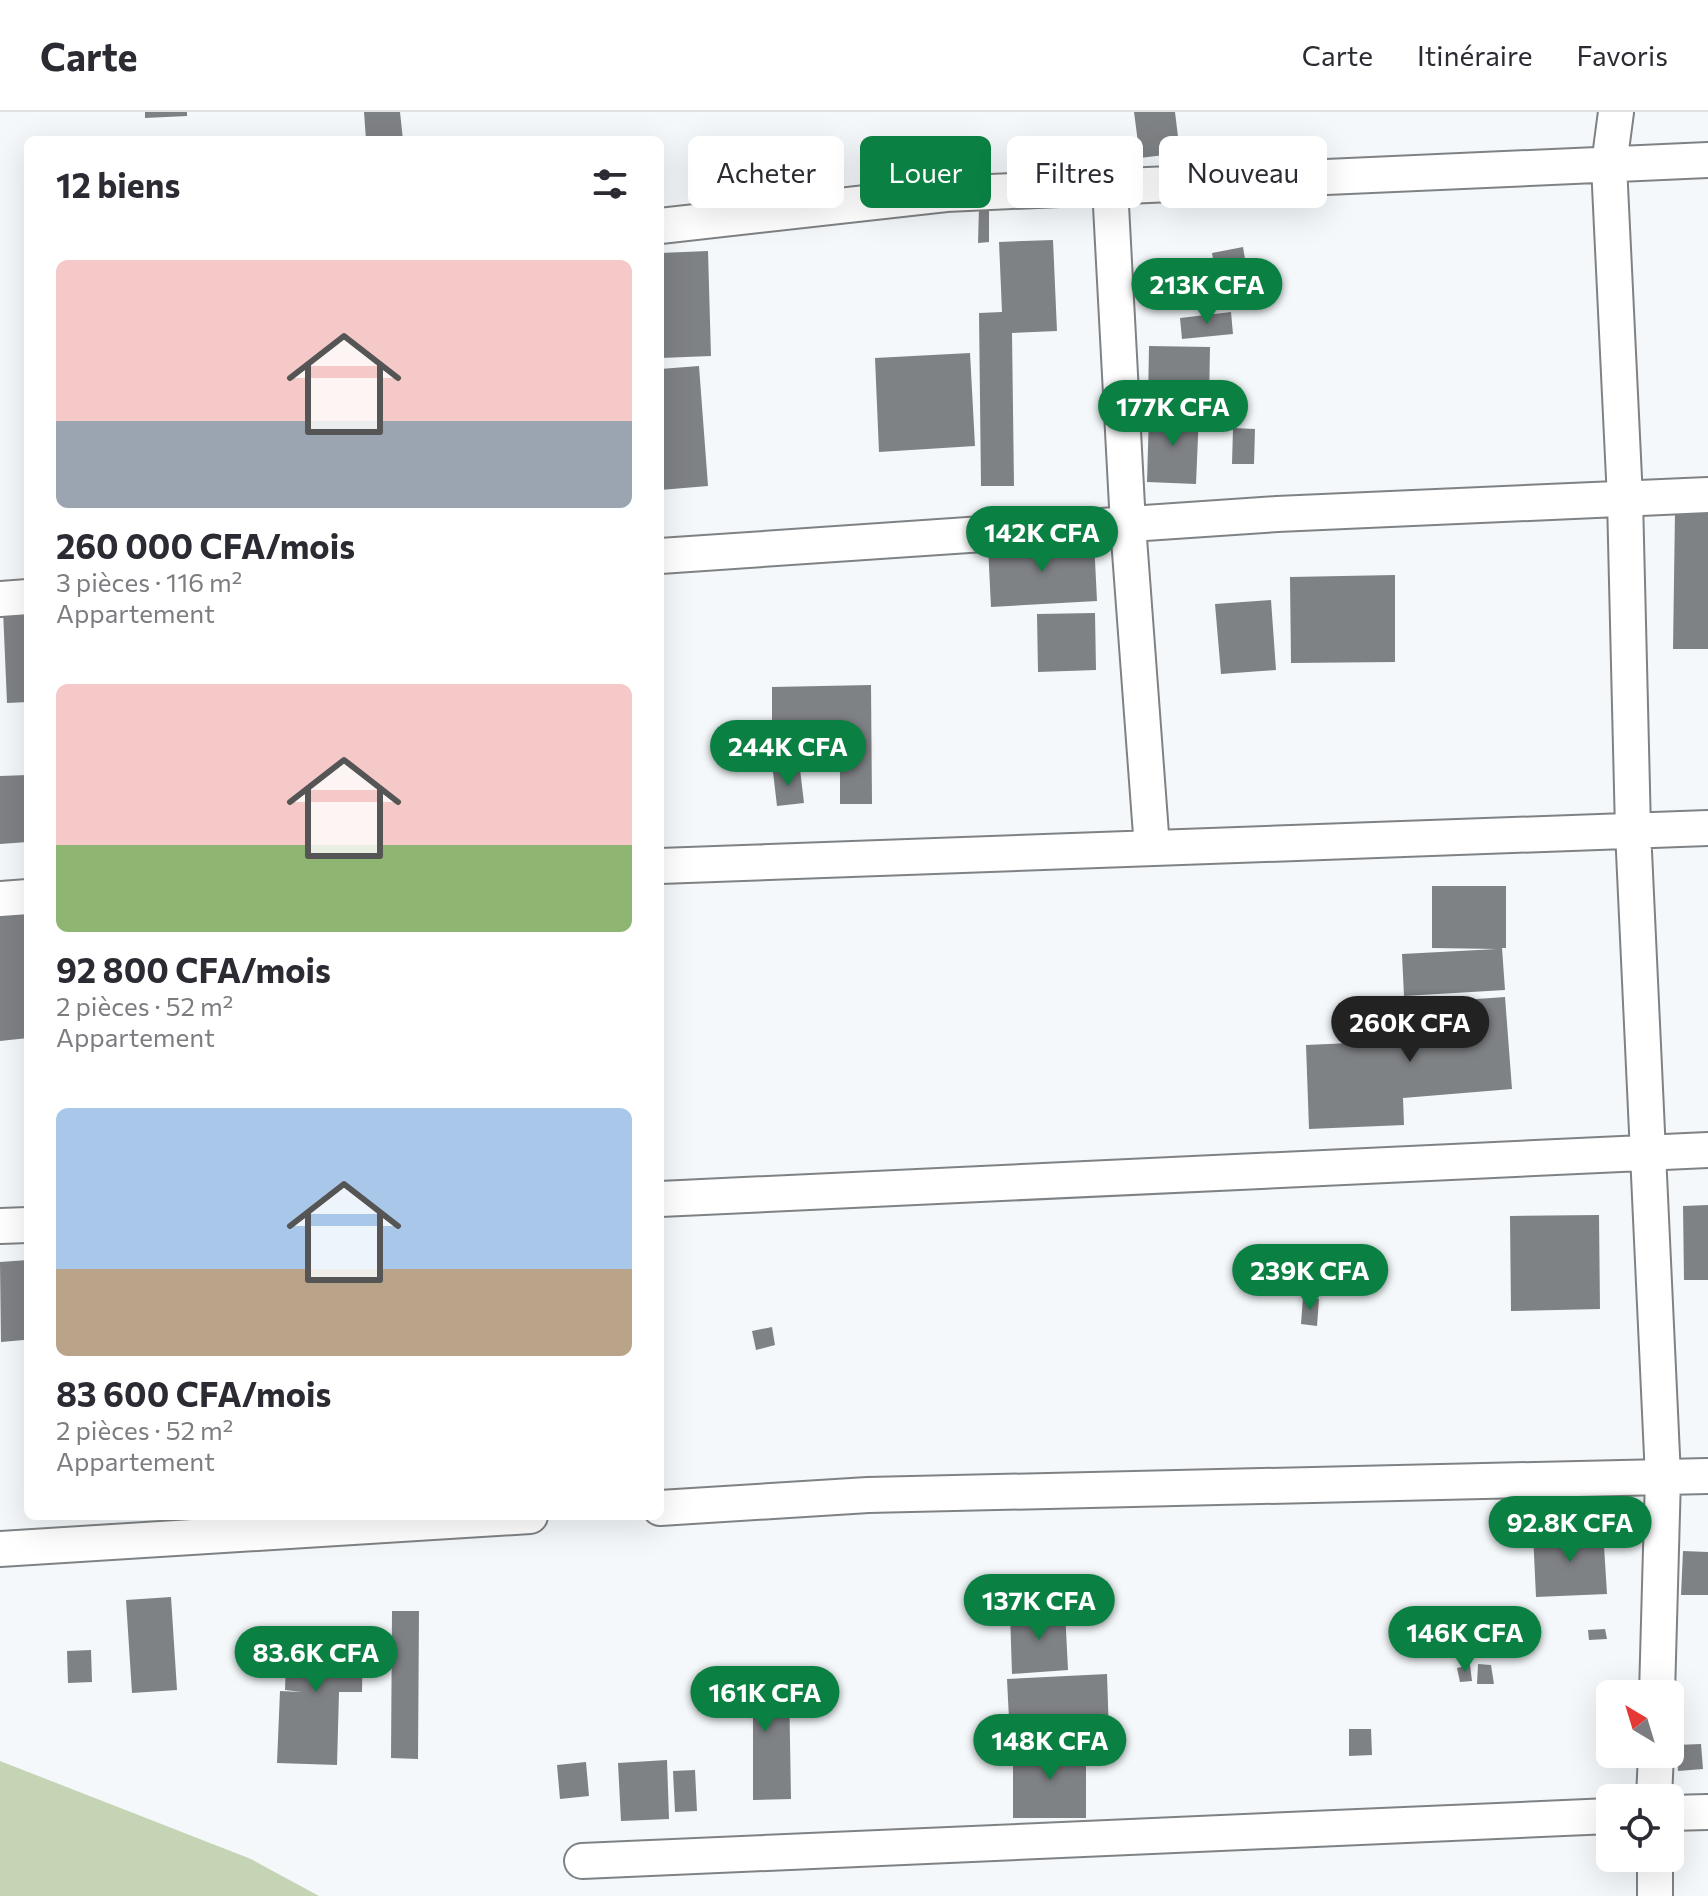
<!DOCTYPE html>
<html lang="fr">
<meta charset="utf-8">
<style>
body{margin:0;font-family:Commissioner,sans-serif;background:#f7f7f7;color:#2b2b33;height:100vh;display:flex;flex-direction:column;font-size:30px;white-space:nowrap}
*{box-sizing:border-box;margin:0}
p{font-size:26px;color:#7c7c81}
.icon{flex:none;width:44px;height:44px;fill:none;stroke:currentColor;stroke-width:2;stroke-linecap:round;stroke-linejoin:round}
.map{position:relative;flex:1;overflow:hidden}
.panel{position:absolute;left:24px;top:24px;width:640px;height:1384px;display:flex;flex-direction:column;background:#fff;border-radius:12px;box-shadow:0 8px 32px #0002}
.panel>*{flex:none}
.hud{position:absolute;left:688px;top:24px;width:760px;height:72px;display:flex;gap:16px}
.needle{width:52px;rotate:322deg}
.tools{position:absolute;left:1596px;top:1568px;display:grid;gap:16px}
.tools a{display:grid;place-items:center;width:88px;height:88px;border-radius:12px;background:#fff;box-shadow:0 8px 32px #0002;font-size:40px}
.price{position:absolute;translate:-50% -68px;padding:0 18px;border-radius:28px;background:#0b8043;color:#fff;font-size:26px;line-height:52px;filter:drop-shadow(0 2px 4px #0008)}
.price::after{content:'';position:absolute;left:50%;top:48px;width:24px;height:18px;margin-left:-12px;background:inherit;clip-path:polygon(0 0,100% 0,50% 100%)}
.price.active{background:#222;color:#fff}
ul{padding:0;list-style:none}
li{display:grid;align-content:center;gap:16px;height:424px;padding:0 32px}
li span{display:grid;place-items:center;height:248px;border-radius:12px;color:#555}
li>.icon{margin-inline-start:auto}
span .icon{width:144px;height:144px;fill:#fffc;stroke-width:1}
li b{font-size:34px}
h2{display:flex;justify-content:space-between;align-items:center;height:96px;padding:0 32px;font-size:34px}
.chip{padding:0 28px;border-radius:12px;background:#fff;box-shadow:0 8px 32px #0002;font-size:28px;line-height:72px}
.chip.active{background:#0b8043;color:#fff}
header{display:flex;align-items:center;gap:48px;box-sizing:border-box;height:112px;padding:0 40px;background:#fff;border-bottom:2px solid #e1e1e2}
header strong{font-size:38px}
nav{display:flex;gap:44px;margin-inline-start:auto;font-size:28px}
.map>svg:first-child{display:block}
</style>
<header>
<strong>Carte</strong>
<nav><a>Carte</a><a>Itinéraire</a><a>Favoris</a></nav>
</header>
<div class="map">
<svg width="1708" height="1784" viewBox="0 0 1708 1784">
<rect width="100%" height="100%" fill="#f4f8fa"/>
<!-- green -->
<path fill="#c6d4b6" d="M0,1649L251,1747L319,1784H0Z"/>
<!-- building -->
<path fill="#7f8285" d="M145,0H187V4L145,6Z
M364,0H400L403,28H366Z
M1134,0H1175L1180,41L1140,46Z
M979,95H989V130L978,131Z
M1053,128L1057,219L1012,221L1014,374H981L979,201L1002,200L999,130Z
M1243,135L1252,188L1221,194L1212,141Z
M708,139L711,244L660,246V141Z
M1231,200L1233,222L1182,227L1180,206Z
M1149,234L1210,235L1209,290H1148Z
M970,241L975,334L879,340L875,246Z
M699,254L708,374L660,378V257Z
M1149,300L1199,301L1196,372L1147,370Z
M1233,316L1255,317L1254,352H1232Z
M1675,399H1708V537H1673Z
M1094,428L1097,489L991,495L988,434Z
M1395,463V550L1291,551L1290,465Z
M1271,488L1276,558L1221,562L1215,492Z
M28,497V590L7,591L3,498Z
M1095,501L1096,558L1038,560L1037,502Z
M871,573L872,692H840V623L772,624V575Z
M800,657L804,691L777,694L773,660Z
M28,663V730L0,732V664Z
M1432,774H1506V836H1502L1505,878L1404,884L1402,842L1497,837L1432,836Z
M28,795V926L0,929V798Z
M1505,885L1512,977L1403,986L1404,1013L1309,1017L1306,933L1395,929L1392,893Z
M1708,1093V1168H1684L1683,1094Z
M1599,1103L1600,1197L1511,1199L1510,1104Z
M28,1148V1247L26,1248L24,1228L1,1230L0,1150Z
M1303,1185L1319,1187L1317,1214L1301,1212Z
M772,1215L775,1233L756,1238L752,1219Z
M1603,1418L1607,1482L1536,1485L1533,1421Z
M1683,1439L1708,1440V1483H1681Z
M171,1485L177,1578L132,1581L126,1488Z
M1065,1498L1068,1558L1012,1562L1010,1501Z
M392,1499H419L418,1647L391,1646Z
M1605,1517L1607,1527L1589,1528L1588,1518Z
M287,1519L363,1522L362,1580H339L337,1653L277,1651L280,1579L302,1580L285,1578Z
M91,1538L92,1570L68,1571L67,1539Z
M1478,1552L1491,1553L1494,1572H1477Z
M1470,1553L1472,1569L1460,1570L1457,1556Z
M1107,1562L1109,1622L1010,1627L1007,1567Z
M789,1571L791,1687L753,1688V1593H710V1573Z
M1349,1617H1371L1372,1643L1349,1644Z
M1701,1632L1703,1657L1678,1659L1676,1633Z
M1013,1634H1086V1706H1013Z
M667,1648L669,1707L621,1709L618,1651Z
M586,1650L589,1684L560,1687L557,1653Z
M695,1658L697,1699L675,1700L673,1659Z"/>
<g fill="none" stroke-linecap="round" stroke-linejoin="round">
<!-- minor casing -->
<g stroke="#7f8284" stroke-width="38">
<path id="minor" d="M1616,0L1609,53L1625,387L1633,718L1663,1365L1657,1582
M1110,75L1128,413L1152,736
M660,114L946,82L1708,48
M660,444L1277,402L1708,383
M0,487L28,485
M660,754L1708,716
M0,787L28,785
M660,1087L1708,1038
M0,1114L28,1113
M660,1396L868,1383L1708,1364
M0,1437L530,1404
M1654,1686L1656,1642
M1670,1701L1708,1700
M1655,1746V1784
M582,1749L1610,1704"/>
</g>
<!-- minor -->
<use href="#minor" stroke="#fff" stroke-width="34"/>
</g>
</svg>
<div class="tools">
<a><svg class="needle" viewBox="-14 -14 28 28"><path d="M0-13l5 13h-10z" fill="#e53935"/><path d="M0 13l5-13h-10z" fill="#7c7c81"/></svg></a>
<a><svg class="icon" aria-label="locate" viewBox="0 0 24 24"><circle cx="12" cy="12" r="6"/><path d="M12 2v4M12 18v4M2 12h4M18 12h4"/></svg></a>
</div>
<b class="price" style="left:1207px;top:214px">213K CFA</b>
<b class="price" style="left:1173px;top:336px">177K CFA</b>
<b class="price" style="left:1042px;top:462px">142K CFA</b>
<b class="price" style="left:788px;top:676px">244K CFA</b>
<b class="price active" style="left:1410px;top:952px">260K CFA</b>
<b class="price" style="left:1310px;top:1200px">239K CFA</b>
<b class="price" style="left:1570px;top:1452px">92.8K CFA</b>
<b class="price" style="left:1039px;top:1530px">137K CFA</b>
<b class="price" style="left:1465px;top:1562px">146K CFA</b>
<b class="price" style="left:316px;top:1582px">83.6K CFA</b>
<b class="price" style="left:765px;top:1622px">161K CFA</b>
<b class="price" style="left:1050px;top:1670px">148K CFA</b>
<div class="hud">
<a class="chip">Acheter</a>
<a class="chip active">Louer</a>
<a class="chip">Filtres</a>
<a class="chip">Nouveau</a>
</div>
<section class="panel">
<h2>12 biens<svg class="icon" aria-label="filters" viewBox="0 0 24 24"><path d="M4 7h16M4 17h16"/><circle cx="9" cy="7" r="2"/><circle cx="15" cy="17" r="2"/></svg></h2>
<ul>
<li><span style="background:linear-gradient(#f6c9c9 65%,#9aa5b1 0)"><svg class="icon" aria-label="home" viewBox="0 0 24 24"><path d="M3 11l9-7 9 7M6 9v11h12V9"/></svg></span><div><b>260 000 CFA/mois</b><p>3 pièces · 116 m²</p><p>Appartement</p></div></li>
<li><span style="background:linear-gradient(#f6c9c9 65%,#8fb573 0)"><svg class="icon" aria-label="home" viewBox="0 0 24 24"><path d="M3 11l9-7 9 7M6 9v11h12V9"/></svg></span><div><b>92 800 CFA/mois</b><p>2 pièces · 52 m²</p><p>Appartement</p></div></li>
<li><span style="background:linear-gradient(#a9c7e8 65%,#b9a48a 0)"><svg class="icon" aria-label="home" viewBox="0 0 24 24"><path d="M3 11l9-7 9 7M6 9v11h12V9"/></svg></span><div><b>83 600 CFA/mois</b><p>2 pièces · 52 m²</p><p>Appartement</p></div></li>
</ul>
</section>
</div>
